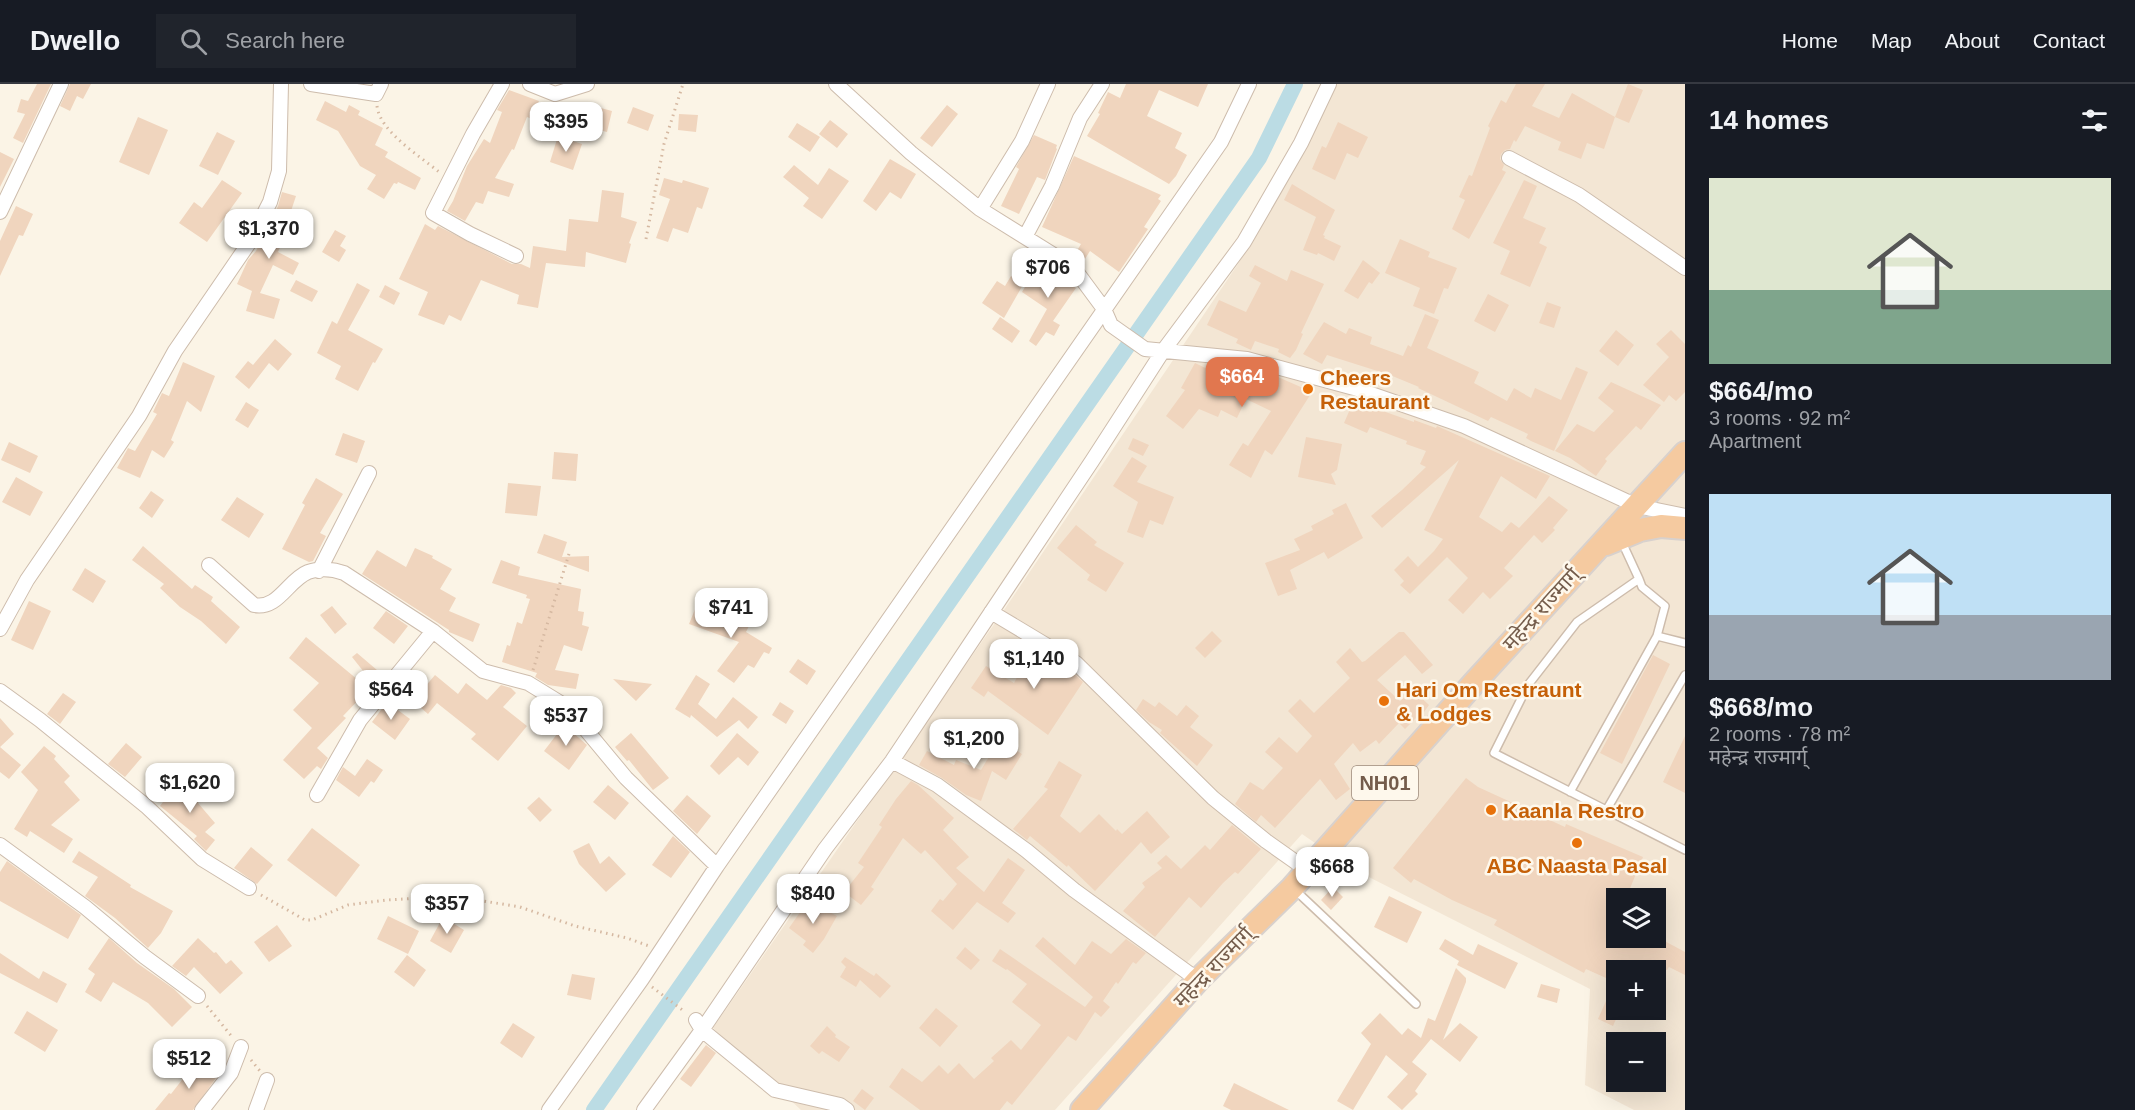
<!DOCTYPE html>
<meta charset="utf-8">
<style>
body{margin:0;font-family:Helvetica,"Noto Sans Devanagari",sans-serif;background:#20242c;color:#f1f3f6;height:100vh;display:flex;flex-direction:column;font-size:22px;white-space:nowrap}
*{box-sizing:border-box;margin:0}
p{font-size:20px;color:#9ea1a6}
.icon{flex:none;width:33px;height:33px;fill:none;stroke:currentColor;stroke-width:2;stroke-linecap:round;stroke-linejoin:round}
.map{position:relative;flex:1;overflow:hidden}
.side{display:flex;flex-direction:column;background:#171b24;width:450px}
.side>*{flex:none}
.buttons{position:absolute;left:1606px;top:804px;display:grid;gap:12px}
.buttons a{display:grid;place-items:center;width:60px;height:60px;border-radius:0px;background:#171b24;box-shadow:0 6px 24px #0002;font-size:30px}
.price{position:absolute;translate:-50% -51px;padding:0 14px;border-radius:12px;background:#fff;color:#222;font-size:20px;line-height:39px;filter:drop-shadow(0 2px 3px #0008)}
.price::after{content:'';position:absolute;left:50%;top:36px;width:18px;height:14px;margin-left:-9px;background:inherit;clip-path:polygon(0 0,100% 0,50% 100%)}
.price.on{background:#e1774f;color:#fff}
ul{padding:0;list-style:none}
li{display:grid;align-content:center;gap:12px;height:318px;padding:0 24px}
li span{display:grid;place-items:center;height:186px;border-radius:0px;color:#555}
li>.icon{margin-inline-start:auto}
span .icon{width:108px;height:108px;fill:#fffc;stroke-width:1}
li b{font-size:26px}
h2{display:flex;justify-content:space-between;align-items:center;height:72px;padding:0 24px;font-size:26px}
header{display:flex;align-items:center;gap:36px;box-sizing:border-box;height:84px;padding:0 30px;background:#171b24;border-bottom:2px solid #363941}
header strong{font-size:28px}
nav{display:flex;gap:33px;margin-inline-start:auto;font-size:21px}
.search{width:420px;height:54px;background:#20242c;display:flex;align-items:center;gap:15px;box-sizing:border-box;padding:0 21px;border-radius:0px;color:#9ea1a6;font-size:22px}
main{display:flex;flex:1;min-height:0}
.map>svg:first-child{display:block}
</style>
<header>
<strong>Dwello</strong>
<div class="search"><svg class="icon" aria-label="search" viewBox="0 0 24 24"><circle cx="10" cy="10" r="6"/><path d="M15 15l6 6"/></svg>Search here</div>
<nav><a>Home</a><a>Map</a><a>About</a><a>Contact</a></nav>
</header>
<main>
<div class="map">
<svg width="1685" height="1026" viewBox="0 0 1685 1026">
<rect width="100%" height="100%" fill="#fbf4e6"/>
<!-- residential -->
<path fill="#f3e6d4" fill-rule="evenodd" d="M1329,0H1685V1026H1634L1585,1001L1590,905L1351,784L1302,750L1055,1026H801L713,944L1004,526L1238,180L1297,81ZM1617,814H1656V854H1617ZM1617,886H1656V926H1617ZM1617,958H1656V998H1617Z"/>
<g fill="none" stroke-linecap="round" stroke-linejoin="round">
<!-- canal -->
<path stroke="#bbdce4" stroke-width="16" d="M594,1026L1259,74L1295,0"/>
</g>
<!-- building -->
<path fill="#f0d5be" d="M37,0H51L23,59L13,54L25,30L17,28L21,15L28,17Z
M70,0H91L83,15L77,12L70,27L60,22Z
M1126,0H1208L1198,23L1159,6L1147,32L1182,49L1175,64L1187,71L1176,92L1169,100L1087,52L1100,30L1098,29L1108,8L1120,14Z
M1516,0H1545L1532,22L1559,34L1572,9L1615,33L1628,0L1643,6L1629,39L1615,33L1604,65L1587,59L1581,75L1558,66L1561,58L1525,42L1516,58L1514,56L1510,65L1505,66L1501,70L1500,75L1504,81L1502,86L1506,88L1469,155L1452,145L1465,116L1459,113L1469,91L1472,92L1490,44L1488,42L1501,16L1506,19Z
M509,6L539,17L532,35L527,33L514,66L512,65L495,94L514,100L509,113L488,107L483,120L476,118L465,137L447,127L453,117L467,82L484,55L490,59L502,28L497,26Z
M325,17L346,28L349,21L360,27L358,31L383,44L375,61L388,68L385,73L421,94L415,106L398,98L397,100L394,99L384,115L367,105L376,91L360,82L338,47L316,36Z
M947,21L958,30L932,63L920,54Z
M633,23L654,31L648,47L627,39Z
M601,24L612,27L607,48L595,45Z
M679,30L698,31L696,48L678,46Z
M138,33L168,46L149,91L119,78Z
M830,36L848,50L837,64L819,50Z
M1338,38L1368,53L1358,74L1347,69L1335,96L1312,85L1322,62L1326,64Z
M797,39L820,53L810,68L788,53Z
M217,48L235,57L218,91L199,82Z
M1034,51L1057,61L1056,64L1057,65L1045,96L1037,93L1019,130L1001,122L1019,85L1016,83Z
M558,52L582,60L573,86L550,78Z
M0,68L14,75L0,103Z
M1074,72L1161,111L1158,115L1161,117L1144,143L1148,145L1119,188L1090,167L1085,175L1075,170L1081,160L1042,143Z
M890,75L916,90L901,115L890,108L876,127L863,117Z
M794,81L818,101L829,84L849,97L822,135L803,122L809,114L783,93Z
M664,94L682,99L683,96L709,104L702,125L697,123L688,149L673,144L668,158L656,154L670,115L659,111Z
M222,96L242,109L207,158L179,139L194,118L202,124Z
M1524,96L1537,102L1523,134L1546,144L1539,159L1547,163L1530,203L1500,190L1510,167L1493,159Z
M1292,100L1335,126L1323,151L1325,152L1324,154L1341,162L1334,177L1318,169L1317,171L1303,166L1316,133L1284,116Z
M602,106L624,109L621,133L637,138L629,159L631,160L626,179L586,168L585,183L546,179L538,224L517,220L519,211L481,196L461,237L449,231L444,241L418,231L428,208L399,195L425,140L435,146L438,142L512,180H521L530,184L533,162L566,167L569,135L598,138Z
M282,108L296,112L289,133L293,135L278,168L299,179L293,191L273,181L260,209L280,215L274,235L246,227L252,207L237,200L248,176L256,167L278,122Z
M16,122L33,130L23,152L19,151L0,192V157Z
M335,146L346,152L340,162L346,166L339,178L322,168Z
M1400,155L1430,168L1428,173L1457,184L1448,205L1444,204L1434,230L1413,222L1420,204L1385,189Z
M1363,176L1380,189L1372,200L1369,198L1358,215L1344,207Z
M1039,179L1076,204L1053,237L1060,241L1054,252L1046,248L1036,262L1029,257L1047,225L1022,208Z
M1255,181L1287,197L1291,186L1324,200L1301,249L1303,250L1296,266L1290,274L1278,268L1279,265L1255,257L1251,266L1236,259L1238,255L1207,241L1219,216L1246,228L1261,199L1249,192Z
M1011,192L1024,199L1004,234L982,219L997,197L1005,202Z
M296,196L318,207L312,218L290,207Z
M357,199L370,206L348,246L383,265L375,279L373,278L358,307L335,295L341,282L317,269L332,237L337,240Z
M385,201L400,209L394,221L379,213Z
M1488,210L1509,221L1495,248L1474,237Z
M1547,218L1561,223L1554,244L1539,239Z
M1425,230L1439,236L1427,264L1479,288L1474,299L1507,317L1514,304L1531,314L1535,304L1561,316L1576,283L1588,288L1554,367L1531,357L1526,354L1528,350L1491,333L1488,337L1418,304L1419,303L1390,291L1327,271L1322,280L1303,270L1324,238L1346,250L1349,244L1372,253L1370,260L1403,272L1408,261L1411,263Z
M1000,233L1020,247L1012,259L992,245Z
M1616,246L1634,261L1618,282L1599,267Z
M1671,246L1685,260V308L1676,317L1669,311L1664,318L1643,301L1669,273L1656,260Z
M275,255L292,270L278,287L269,279L249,305L235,293L248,277L253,281Z
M183,278L215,292L201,328L187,317L171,356L174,358L164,374L152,366L140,394L117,384L128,364L135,367L157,330L153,328L162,309L169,312Z
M1195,279L1220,291L1224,283L1238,290L1236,294L1258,302L1264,289L1278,293L1312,308L1272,371L1265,366L1251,394L1229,381L1243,359L1248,362L1271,327L1246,315L1237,334L1221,326L1218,333L1199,325L1183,345L1166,332L1185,306L1181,304Z
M1611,298L1661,321L1641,346L1636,342L1605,375L1607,377L1596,392L1570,374L1555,367L1577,340L1594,348L1614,327L1598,314Z
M1355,314L1379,322L1377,325L1414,338V336L1436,344L1437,342L1550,392L1536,415L1501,392L1479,433L1502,448L1511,438L1519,444L1549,412L1568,426L1553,444L1555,446L1542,459L1534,451L1504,484L1513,492L1490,515L1483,508L1463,530L1448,516L1468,494L1447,473L1410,510L1400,501L1404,497L1394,486L1408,472L1418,483L1434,467L1443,455L1424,446L1459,376L1382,444L1371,432L1402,406L1426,383L1420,380L1426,367L1406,360L1407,357L1370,343L1367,349L1344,339Z
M246,318L259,326L248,344L235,336Z
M343,349L365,357L357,379L335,371Z
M1306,353L1342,360L1337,386L1331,390L1336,401L1298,393Z
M1133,354L1149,361L1143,372L1128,365Z
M9,358L38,372L30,389L1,376Z
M554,368L578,370L576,397L552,395Z
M1132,373L1147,382L1137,398L1174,413L1163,441L1150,436L1143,454L1127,448L1138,418L1113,402Z
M16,393L43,408L30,432L2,418Z
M316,394L343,410L320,449L326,452L313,477L309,478L282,465L305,421L302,419Z
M508,399L541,402L537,432L505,429Z
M151,407L164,416L152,434L139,424Z
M237,413L264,430L249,454L221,436Z
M1346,419L1363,454L1328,475L1324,468L1290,486L1297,505L1278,512L1265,479L1300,466L1294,455L1313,446L1311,442L1334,430L1332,426Z
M1076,441L1097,458L1094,461L1124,479L1106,508L1087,496L1090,491L1057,464Z
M544,450L567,458L562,473L589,472V488L537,469Z
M143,462L192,505L195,501L213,513L211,517L240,543L226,560L201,537L180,523L160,504L164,500L132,476Z
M415,464L433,472L432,474L452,485L440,505L456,514L449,527L480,540L473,558L449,548V546L362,490L377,466L406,483Z
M501,476L520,483L518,491L581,505L578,527L584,528L582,541L589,543L582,567L564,561L555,586L579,590L576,605L548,601L535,593L537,589L502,578L507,561L510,562L517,538L522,540L530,515L526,514L527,511L492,499Z
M85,484L106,497L93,519L72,506Z
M29,517L51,527L33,566L11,556Z
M698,518L751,538L746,548L772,564L769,570L764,568L754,584L748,581L734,599L717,587L739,558L689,540Z
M332,522L347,540L335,550L320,531Z
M386,527L408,542L394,560L373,544Z
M1212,547L1222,557L1205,574L1195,564Z
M1399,548H1404L1433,581L1422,590L1405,571L1377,596L1400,617L1413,606L1429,621L1419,635L1417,633L1405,645L1399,639L1379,660L1376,656L1360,668L1353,659L1334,680L1350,705L1336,716L1320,695L1275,744L1261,731L1256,738L1235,720L1250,698L1263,706L1283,684L1265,668L1279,653L1297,669L1312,652L1288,627L1300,615L1314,629L1350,594L1336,578L1350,564L1362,578L1365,577Z
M306,553L369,605L343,632L346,634L317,664L328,674L321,685L317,682L304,695L283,676L312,644L293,626L319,599L289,574Z
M1032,564L1070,586L1083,598L1048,651L988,607L984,613L971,604L986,582L1014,599Z
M357,569L384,592L375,602L352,573Z
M1653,571L1670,580L1622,680L1600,669Z
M798,575L816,587L807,601L789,588Z
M435,591L458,610L466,599L487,616L501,601L511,604L516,609L503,623L527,642L498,677L471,655L476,650L437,619L428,630L413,617Z
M696,591L710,600L698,620L716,635L733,613L758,633L748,645L739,636L717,653L691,631L690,634L675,625Z
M613,595L652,600L636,617Z
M63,609L76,618L60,640L47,630Z
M1143,615L1155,623L1159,618L1177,632L1186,621L1199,632L1190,643L1213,661L1197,682L1160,649L1162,646L1149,638L1136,626Z
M387,618L410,635L395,656L372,638Z
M780,618L794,627L786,640L772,631Z
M0,634L14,650L0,663L21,681L9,695L0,688Z
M567,637L571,642L570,646L587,661L569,686L544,667Z
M631,649L669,694L653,706L629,676L627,677L615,663Z
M737,649L759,668L748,682L738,673L719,691L710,682Z
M1685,652V709L1663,698Z
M999,656L1022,670L1006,696L992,687L981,717L966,711L942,694L919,681L927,667L954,681L956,676L981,686Z
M126,659L142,673L125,693L108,680Z
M44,662L56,672L54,675L70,692L64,698L80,716L51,741L73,755L64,769L30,747L27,753L14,745L38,706L21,688Z
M367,675L383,686L374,699L371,697L359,713L336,696L343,683L355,692Z
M1059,677L1082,691L1060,732L1080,749L1099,730L1116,747L1117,745L1122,750L1147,727L1170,753L1151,770L1141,758L1095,807L1068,781L1067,783L1030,752L1027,756L1013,745L1048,705L1044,703Z
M1466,694L1478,703L1565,743L1566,740L1643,773L1626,814H1617V833L1607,854H1659L1685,868V891L1669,883L1667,886H1617V899L1586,885L1584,889L1494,841L1497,836L1452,816L1414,795L1411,799L1393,784Z
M911,697L918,701L954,734L943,746L969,773L956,784L984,808L1008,774L1025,786L1002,819L1016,829L1008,839L977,818L953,846L931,827L940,815L943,817L957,800L925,766L921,770L903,754L871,803L874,805L861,821L844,808L864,783L858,779L882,743L879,741L896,715Z
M177,699L200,716L198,719L215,739L205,748L215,756L206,767L194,755L197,752L160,722Z
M608,701L629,719L615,736L593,718Z
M687,711L711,732L697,750L673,727Z
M539,713L552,726L540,738L527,724Z
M1232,741L1261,765L1238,790L1235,788L1223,799L1201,824L1189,813L1155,853L1123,827L1145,803L1142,799L1162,784L1157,779L1166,771L1181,785L1205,761L1210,766Z
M312,744L360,781L336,813L287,776Z
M673,752L690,768L671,794L652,781Z
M589,759L600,780L609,772L626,790L606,808L579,780L573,767Z
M251,763L273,781L257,800L234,784Z
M79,767L131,801L130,803L173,827L161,849L148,864L115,834L85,812L98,793L72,778Z
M7,777L81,831L68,855L0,817V788Z
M1333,803L1343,813L1331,826L1321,816Z
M1389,812L1422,828L1407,859L1374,843Z
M808,817L837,832L824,855L813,869L803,861L806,857L789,844Z
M388,832L419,847L408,870L377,855Z
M443,833L464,846L451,869L430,857Z
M277,841L292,862L269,878L254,858Z
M1043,853L1075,881L1092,857L1111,870L1126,855L1146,869L1136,880L1133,878L1118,900L1116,898L1103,917L1110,923L1101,933L1095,928L1076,957L1068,952L1012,1021L1007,1017L1000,1026H920L889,1003L902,984L922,998L939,981L948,990L959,979L974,995L994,977L991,974L1011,956L1021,966L1041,941L1012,918L1027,900L1007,885L1006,886L992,877L1000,865L1085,923L1093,913L1035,862Z
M109,854L137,879L174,905L192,923L172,943L148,919L113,898L101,918L85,908L95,890L88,885Z
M198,854L214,869L216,868L226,880L231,876L243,889L220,910L194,883L186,892L172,882Z
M1445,855L1473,871L1478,860L1518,879L1505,905L1457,881L1459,877L1439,865Z
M965,863L980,876L971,886L956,874Z
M0,869L39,895L43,887L67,900L57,919L0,889Z
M407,871L426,886L414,903L394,888Z
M845,873L874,892L876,889L891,902L880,914L860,896L856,903L840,893L846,883L841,878Z
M1456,884L1466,894V898L1443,956L1460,939L1478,953L1460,978L1431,955L1412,978L1427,990L1415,1007L1418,1010L1402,1026L1387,1013L1408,990L1386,971L1353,1026L1337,1017L1371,960L1361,949L1380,929L1402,951L1408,944L1421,954L1428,934L1435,937Z
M572,890L595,894L591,916L567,911Z
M1541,900L1560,905L1557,919L1537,913Z
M1606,917L1617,920V926H1620L1613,942L1598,935Z
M936,924L958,942L940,963L919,944Z
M27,927L58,946L45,968L14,949Z
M513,939L535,953L522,974L500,959Z
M827,942L836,951L835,953L850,963L839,978L822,967L819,970L810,962Z
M706,961L716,969L691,1003L680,995Z
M196,978L216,994L193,1026H155L169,1009L171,1010Z
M1234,999L1289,1026H1231L1223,1022Z
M862,1005L874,1014L865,1026L853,1017Z"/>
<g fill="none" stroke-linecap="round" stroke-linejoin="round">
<!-- service casing -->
<g stroke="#cdbcac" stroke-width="10">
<path id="service" d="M1621,456L1639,495L1577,538L1528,601L1494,669L1685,766
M1657,552L1685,559
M1570,708L1657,552L1665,522L1642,503L1639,495
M1607,725L1685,591
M1294,805L1416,920"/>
</g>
<!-- minor casing -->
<g stroke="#cdbcac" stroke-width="16">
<path id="minor" d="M311,0L376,10L381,0
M502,0L473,50L433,129L470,150L516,172
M530,0L555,10L587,0
M836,0L911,69L980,125L1073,183L1104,225L1111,241L1145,265L1247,275L1354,304L1464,342L1637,422L1685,432
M1509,74L1579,111L1685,184
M980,125L1022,57L1048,0
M0,128L61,0
M1025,153L1052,102L1080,34L1102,0
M209,481L254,521C278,526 288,496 308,488C319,484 333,485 344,489L433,547L483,587L528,599L567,623L626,694L717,782
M319,487L369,389
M991,528L1076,579L1213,714L1266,757L1307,786
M0,545L27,496L139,332L175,267L249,159L270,118L279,87L281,0
M0,607L40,636L146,722L202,775L249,804
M892,677L937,701L1027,767L1074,806L1198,896
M317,711L360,636L433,547
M0,761L85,823L145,873L198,912
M696,936L702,946L775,1006L840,1021L847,1026
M202,1026L231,989L241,963
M256,1026L267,996
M549,1026L642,895L717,782L1221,58L1249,0
M644,1026L702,946L825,765L892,677L1092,377L1163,267L1244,158L1301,59L1329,0"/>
</g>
<!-- trunk casing -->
<g stroke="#d8d1cd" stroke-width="26">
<path id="trunk" d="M1606,460L1640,446L1661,442L1685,444
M1082,1026L1198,896L1292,804L1474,599L1685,369"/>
</g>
<!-- path -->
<path stroke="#d5b8a1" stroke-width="3" stroke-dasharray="1.5 4.5" stroke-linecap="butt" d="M377,22C380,48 420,72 439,88
M646,155L664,60L683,0
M533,586L569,470
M261,811L305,836H312L348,821L387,816L453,812L520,823L575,842L627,854L649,862
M652,903L685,928
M207,922L233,954
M251,976L260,987"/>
<!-- service -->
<use href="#service" stroke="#fff" stroke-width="7"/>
<!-- minor -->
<use href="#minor" stroke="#fff" stroke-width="14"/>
<!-- trunk -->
<use href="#trunk" stroke="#f5caa0" stroke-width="22"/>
</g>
<!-- markers -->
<g fill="#e8710a" stroke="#fef8ec" stroke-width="2">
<circle cx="1308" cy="305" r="6"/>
<circle cx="1384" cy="617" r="6"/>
<circle cx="1491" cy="726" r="6"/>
<circle cx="1577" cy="759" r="6"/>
</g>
<g text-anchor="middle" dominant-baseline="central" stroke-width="5" stroke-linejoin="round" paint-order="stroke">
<!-- shield labels -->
<rect fill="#fef8ec" stroke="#9d8b7b" stroke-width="1.5" x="1352" y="682" width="66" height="34" rx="4.5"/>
<g font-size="20" font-weight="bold" fill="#745c4b">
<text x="1385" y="699">NH01</text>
</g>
<!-- food labels -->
<g font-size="21" font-weight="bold" fill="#c56008" stroke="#fef8ec" text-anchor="start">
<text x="1320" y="293">Cheers<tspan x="1320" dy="24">Restaurant</tspan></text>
<text x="1396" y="605">Hari Om Restraunt<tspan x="1396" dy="24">&amp; Lodges</tspan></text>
<text x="1503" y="726">Kaanla Restro</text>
<text x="1577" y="781" text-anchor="middle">ABC Naasta Pasal</text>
</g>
<!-- street labels -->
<g font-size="21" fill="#745c4b" stroke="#fef8ec">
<text transform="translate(1541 525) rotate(-48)">महेन्द्र राज्मार्ग्</text>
<text transform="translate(1213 883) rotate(-46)">महेन्द्र राज्मार्ग्</text>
</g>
</g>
</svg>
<div class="buttons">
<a><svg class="icon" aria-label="layers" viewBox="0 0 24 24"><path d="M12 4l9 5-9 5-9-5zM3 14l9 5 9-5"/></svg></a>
<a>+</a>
<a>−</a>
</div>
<b class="price" style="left:566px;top:69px">$395</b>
<b class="price" style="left:269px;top:176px">$1,370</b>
<b class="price" style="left:1048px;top:215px">$706</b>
<b class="price on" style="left:1242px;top:324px">$664</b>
<b class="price" style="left:731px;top:555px">$741</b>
<b class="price" style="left:1034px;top:606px">$1,140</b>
<b class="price" style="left:391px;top:637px">$564</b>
<b class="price" style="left:566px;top:663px">$537</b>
<b class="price" style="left:974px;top:686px">$1,200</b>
<b class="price" style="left:190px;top:730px">$1,620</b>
<b class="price" style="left:1332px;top:814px">$668</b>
<b class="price" style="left:813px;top:841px">$840</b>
<b class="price" style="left:447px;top:851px">$357</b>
<b class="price" style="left:189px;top:1006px">$512</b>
</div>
<section class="side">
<h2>14 homes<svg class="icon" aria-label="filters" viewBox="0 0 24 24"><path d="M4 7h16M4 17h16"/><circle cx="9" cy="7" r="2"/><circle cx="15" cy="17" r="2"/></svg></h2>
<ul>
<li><span style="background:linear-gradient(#dfe7d0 60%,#7fa58c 0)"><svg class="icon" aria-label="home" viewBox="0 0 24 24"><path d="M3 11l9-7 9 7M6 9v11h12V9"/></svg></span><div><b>$664/mo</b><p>3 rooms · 92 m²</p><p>Apartment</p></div></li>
<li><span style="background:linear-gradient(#bfe0f5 65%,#9aa5b1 0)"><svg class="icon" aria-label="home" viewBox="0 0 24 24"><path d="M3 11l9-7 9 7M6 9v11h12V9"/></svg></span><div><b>$668/mo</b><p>2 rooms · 78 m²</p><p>महेन्द्र राज्मार्ग्</p></div></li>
</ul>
</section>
</main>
